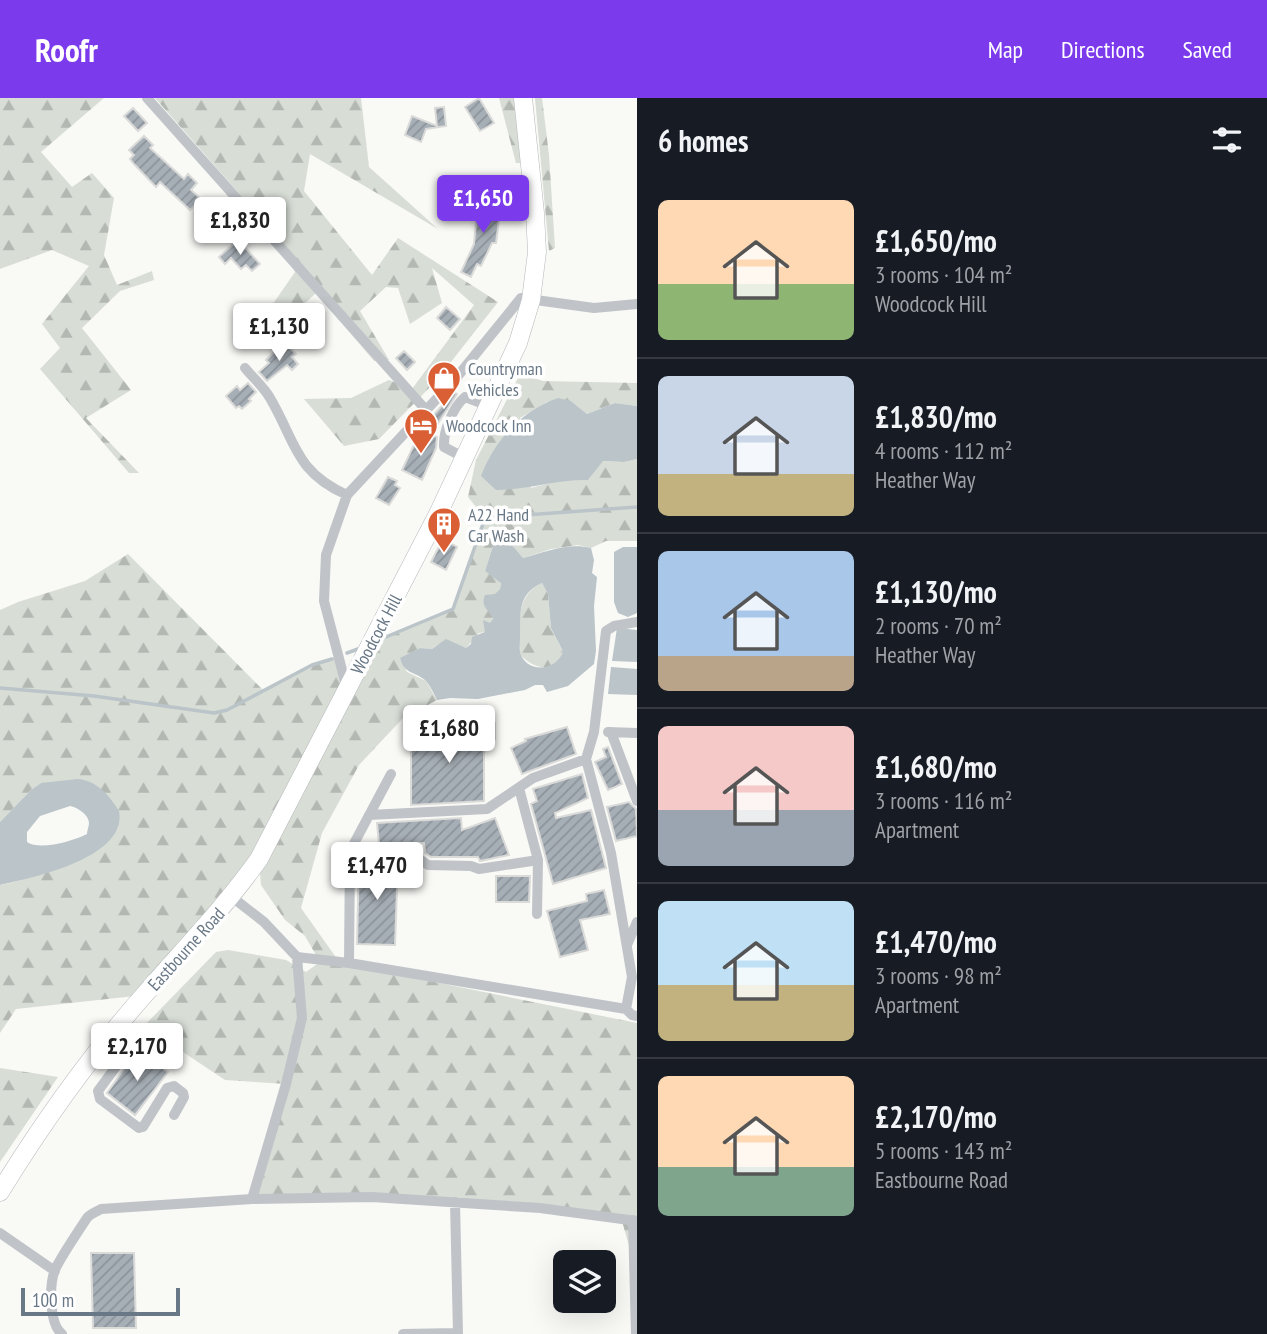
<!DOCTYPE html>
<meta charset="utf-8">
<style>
body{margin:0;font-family:"PT Sans Narrow",sans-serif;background:#20242c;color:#f1f3f6;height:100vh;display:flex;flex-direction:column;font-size:26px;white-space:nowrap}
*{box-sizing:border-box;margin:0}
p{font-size:23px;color:#9ea1a6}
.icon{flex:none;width:38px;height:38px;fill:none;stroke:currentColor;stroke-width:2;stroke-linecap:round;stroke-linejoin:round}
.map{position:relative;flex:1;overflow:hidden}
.side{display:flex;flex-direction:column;background:#171b24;width:630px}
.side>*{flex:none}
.fabs{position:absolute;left:553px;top:1152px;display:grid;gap:14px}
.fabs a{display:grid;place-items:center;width:63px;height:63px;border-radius:10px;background:#171b24;box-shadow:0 7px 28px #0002;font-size:35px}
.scale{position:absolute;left:21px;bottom:18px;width:159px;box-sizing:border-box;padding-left:7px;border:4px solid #697886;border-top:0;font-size:19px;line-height:24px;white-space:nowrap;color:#697886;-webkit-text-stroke:5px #fff;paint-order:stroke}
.price{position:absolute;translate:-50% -60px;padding:0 16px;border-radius:7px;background:#fff;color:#222;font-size:23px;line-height:46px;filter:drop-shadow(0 2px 4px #0008)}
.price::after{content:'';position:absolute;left:50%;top:42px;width:21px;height:16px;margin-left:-10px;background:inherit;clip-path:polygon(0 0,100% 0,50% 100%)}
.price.selected{background:#7c3aed;color:#fff}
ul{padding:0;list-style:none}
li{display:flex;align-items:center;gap:21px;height:175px;padding:0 21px}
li+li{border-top:2px solid #363941}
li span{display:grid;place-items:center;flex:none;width:196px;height:140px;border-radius:10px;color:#555}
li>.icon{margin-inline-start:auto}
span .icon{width:84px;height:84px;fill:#fffc;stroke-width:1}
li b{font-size:30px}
h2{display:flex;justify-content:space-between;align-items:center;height:84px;padding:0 21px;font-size:30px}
header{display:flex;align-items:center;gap:42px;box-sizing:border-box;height:98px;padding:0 35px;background:#7c3aed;color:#fff}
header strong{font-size:33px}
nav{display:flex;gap:38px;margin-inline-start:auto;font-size:24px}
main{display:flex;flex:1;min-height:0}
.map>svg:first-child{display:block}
</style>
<header>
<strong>Roofr</strong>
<nav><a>Map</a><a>Directions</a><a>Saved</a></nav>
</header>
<main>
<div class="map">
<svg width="637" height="1236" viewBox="0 0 637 1236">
<defs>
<pattern id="forest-firs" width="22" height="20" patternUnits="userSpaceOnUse" patternTransform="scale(1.75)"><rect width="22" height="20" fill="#d8ddd6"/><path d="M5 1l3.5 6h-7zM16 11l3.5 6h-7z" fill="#b3b8b3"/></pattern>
<pattern id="building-hatch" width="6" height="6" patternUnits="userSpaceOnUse" patternTransform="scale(1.75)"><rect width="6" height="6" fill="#a7afb6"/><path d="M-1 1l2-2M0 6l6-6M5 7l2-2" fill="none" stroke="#8c939a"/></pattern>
</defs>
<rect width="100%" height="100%" fill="#f9f9f6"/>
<!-- forest -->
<path fill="url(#forest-firs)" d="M0,0H104L41,54L72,89L92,75L114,100L104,157L117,187L152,173L154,182L120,193L82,230L131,292L86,320L139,375H129L40,271L60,250L42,226L89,168L52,152L0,171Z
M155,0H361L369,69L438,131L310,56L304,93L372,177L398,140L498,204L436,283L379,341L344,348L304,301L351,300L389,282L412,291L474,207L432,170L442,205L410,226L398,190L386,189L360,213L389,262L374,263L316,195L289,220L259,226L295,174L275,136Z
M499,0H516L521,65H516Z
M535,0H542L549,57L555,150L549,153Z
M520,276L543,283L637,285V308L615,305L587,316L571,303L547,304L520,320L531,390L564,381L588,382L602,363L624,364L637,361V443H606L591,450L578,447L551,451L523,460L502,438L493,448L485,473L501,484L500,491L495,497H485L493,521L490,526L485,523V534L479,535L466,550C453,546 444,540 432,551L420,550L400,561L407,574L426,583L437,602L403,620L359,667L322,735L301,810L340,865L637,925V1176L620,1116L455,1104L252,1101L286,986L225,982L144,928L216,854L228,852L286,862L306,874L320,864L305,838L285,822L261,787L259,762L144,897L16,911L0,935V787C44,780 81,750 118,726L41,685L31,692L0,724V512L18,504L85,483L128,456L263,592L312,567L338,558L346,590L376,543L453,510L485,420L468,399L476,362Z
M542,485L548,496L551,530L563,553C556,577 532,571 520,556C521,528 513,499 542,485Z
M0,970L58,979L0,1064Z"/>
<!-- water -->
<path fill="#bac4c9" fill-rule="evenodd" d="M558,300L571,303L587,316L615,305L637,308V361L624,364L603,363L588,382C557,381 527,392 496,392L481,378C495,342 521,313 558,300Z
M503,437L523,460C545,454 568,444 591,450L594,462L592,475L597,479L594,508L596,553L594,566L568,588L547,594L543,587H535L525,592L478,601L450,600L437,602C434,596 430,587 425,582C414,573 404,576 400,560L420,550L432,551L446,541L466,550L471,546L472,539L485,534L483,522L490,525L493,521C489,510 480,510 485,497L495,496L500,491L501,485L485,473L493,448ZM542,485L548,496L551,530L563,553C558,572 529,576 521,557C519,553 520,546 520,541C521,516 516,497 542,485Z
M623,449H637V515L628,519L618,515L614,504V454Z
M617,530L637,532V564L612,563Z
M611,569L637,571V597L608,596Z
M78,681C97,683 109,697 119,713C128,760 32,780 0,787V724L31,692L41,685ZM70,708C77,709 89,717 89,725C89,729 87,732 87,736C73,743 40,753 27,744V734L40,718Z"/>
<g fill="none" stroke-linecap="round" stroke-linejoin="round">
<!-- stream -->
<path stroke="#bac4c9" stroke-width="3.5" d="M381,541L453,511L485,420L637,409
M347,555L358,551
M0,590L94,598L214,615L227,612L312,567L332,561"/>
</g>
<!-- building -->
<path fill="url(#building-hatch)" stroke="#dadad9" stroke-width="2" d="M479,0L494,25L480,33L465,9Z
M444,9L446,28L426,31L421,44L405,37L412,18L437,28L435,10Z
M133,10L147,25L138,33L124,18Z
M144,38L153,47L150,50L184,81L188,76L197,85L191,92L201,101L190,112L160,84L156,89L134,66L130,61L134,57L129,52Z
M478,103L501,107L496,145H492L481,168L477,166L471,179L461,174L474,146Z
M214,117L227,130L218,139L206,125Z
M238,142L260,166L252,173L246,167L241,171L231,160L225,166L219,159Z
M446,209L460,221L450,232L437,220Z
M289,249L296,256L292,259L298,266L292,272L287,267L267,283L259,274L269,265L266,262L277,251L281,256Z
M404,253L415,264L407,272L396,260Z
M248,285L256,294L249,301L251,303L242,311L239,308L236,310L226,298L237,288L240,292Z
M454,294L457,296L431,336L437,339L436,350L422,382L402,372L422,330Z
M388,379L397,383L395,387L400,390L389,407L376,400Z
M443,441L457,449L446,472L431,464Z
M465,625H495V641H484V703L411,707V633H465Z
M567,629L576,656L522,676L511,650L526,643L525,641Z
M608,649L622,686L608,692L595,664L606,659L603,651Z
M582,676L588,700L555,715L556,720L591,712L606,770L553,786L531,706L537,703L533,691Z
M629,704L636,711L637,738L616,743L607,709Z
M461,720L462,732L495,720L509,757L480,763L478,759H431L425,755L424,745L379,746L377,725Z
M359,761L398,762L395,847L357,846Z
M496,778H530L529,804H496Z
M604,792L610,816L580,822L588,852L560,859L547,813L587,803L586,796Z
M143,955L168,974L135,1017L107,995L129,964L133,968Z
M91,1155H134L136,1230H93Z"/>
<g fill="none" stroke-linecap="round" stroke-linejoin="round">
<!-- highway casing -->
<g stroke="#b4b8bb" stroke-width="19">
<path id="highway" d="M0,1094C43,1024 91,957 145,896C184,851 225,809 259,761L438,416L518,245L531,202L537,154L535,115L523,0"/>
</g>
<!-- minor -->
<path stroke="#c0c4c8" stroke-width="10" d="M147,0L426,312
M245,270C253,280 264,289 270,300C296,344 295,374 347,397
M465,360L444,349C443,333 453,309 465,299L489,308
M347,591L324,503L326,457L347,397L457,279L521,200L594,210L637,206
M608,634L637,635
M611,634L637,703
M586,661L594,634L606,533L614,528L637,524
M350,753L411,755L428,767L471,768L479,771L538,762L519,690
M232,799L264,824L297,859L302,920L286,986L252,1101L372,1099L540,1110L637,1123
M537,816L538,762
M627,847L637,824
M297,859L349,865L350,753L391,676
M349,865L626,911L632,879L611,755L586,661L533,680L487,711L369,717
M626,911L632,917L637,918
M109,939L120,950L123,959L98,993L100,1001L139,1030L143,1029L167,990L174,988L183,995L184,999L174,1017
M455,1104L458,1236
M633,1122L636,1236
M0,1135L55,1173
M62,1236C49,1226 49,1187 55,1172C58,1164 81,1129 87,1120C90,1116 96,1114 101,1111L252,1101
M403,1236L458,1235"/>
<!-- highway -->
<use href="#highway" stroke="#fff" stroke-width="18"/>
</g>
<!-- icons -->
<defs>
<g id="shop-pin" transform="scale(1.75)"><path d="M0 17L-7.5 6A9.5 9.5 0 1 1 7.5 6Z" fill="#da5f35" stroke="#fff"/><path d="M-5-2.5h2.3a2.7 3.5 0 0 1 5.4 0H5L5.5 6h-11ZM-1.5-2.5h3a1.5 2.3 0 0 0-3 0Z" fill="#fff"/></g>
<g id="hotel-pin" transform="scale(1.75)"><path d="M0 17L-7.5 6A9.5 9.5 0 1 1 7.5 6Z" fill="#da5f35" stroke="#fff"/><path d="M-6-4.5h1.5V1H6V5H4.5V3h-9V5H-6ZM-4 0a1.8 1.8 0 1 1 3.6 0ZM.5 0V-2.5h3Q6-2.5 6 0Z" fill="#fff"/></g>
<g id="building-pin" transform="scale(1.75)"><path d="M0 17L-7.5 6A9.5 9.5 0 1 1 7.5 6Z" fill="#da5f35" stroke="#fff"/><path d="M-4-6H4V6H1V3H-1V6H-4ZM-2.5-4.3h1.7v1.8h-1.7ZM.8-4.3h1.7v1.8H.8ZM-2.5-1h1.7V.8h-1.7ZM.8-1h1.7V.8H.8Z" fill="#fff"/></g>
</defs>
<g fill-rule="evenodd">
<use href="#shop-pin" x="444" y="280"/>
<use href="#hotel-pin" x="421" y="327"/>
<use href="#building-pin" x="444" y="426"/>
</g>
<g text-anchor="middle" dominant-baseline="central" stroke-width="7" stroke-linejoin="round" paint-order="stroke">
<!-- poi labels -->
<g font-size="18" fill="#697886" stroke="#fff" text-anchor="start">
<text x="468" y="270">Countryman<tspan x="468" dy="21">Vehicles</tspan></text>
<text x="446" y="327">Woodcock Inn</text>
<text x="468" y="416">A22 Hand<tspan x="468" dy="21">Car Wash</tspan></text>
</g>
<!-- street labels -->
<g font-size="18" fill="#697886" stroke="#fff">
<text transform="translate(376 536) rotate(-62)">Woodcock Hill</text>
<text transform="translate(186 851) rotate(-48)">Eastbourne Road</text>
</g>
</g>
</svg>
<div class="fabs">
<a><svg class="icon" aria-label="layers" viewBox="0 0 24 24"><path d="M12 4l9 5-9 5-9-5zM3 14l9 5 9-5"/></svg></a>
</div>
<div class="scale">100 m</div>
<b class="price selected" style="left:483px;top:137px">£1,650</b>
<b class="price" style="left:240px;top:159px">£1,830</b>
<b class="price" style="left:279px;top:265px">£1,130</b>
<b class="price" style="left:449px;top:667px">£1,680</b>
<b class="price" style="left:377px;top:804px">£1,470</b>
<b class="price" style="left:137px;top:985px">£2,170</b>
</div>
<section class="side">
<h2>6 homes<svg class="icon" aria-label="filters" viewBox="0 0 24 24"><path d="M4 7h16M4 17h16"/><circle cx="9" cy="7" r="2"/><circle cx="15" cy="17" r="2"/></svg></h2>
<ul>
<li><span style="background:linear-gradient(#ffd9b3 60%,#8fb573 0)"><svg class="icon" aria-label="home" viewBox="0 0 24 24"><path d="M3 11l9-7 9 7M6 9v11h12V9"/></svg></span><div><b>£1,650/mo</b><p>3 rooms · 104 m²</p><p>Woodcock Hill</p></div></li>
<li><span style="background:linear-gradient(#c9d6e8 70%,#c2b280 0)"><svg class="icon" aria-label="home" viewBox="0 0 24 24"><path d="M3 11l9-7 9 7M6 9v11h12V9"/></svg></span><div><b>£1,830/mo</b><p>4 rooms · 112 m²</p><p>Heather Way</p></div></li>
<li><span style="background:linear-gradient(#a9c7e8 75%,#b9a48a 0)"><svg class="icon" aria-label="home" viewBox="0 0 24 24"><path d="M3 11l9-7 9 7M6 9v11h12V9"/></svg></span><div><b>£1,130/mo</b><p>2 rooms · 70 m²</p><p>Heather Way</p></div></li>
<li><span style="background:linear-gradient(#f6c9c9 60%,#9aa5b1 0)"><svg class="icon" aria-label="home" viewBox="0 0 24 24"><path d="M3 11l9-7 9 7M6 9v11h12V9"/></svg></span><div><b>£1,680/mo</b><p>3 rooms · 116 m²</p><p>Apartment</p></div></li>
<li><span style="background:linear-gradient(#bfe0f5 60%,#c2b280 0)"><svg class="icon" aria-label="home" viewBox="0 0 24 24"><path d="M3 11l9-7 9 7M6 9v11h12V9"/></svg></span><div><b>£1,470/mo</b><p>3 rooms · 98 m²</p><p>Apartment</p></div></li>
<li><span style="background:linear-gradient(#ffd9b3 65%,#7fa58c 0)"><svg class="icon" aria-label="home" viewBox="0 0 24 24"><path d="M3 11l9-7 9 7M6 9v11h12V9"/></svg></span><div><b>£2,170/mo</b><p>5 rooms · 143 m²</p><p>Eastbourne Road</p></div></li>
</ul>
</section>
</main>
